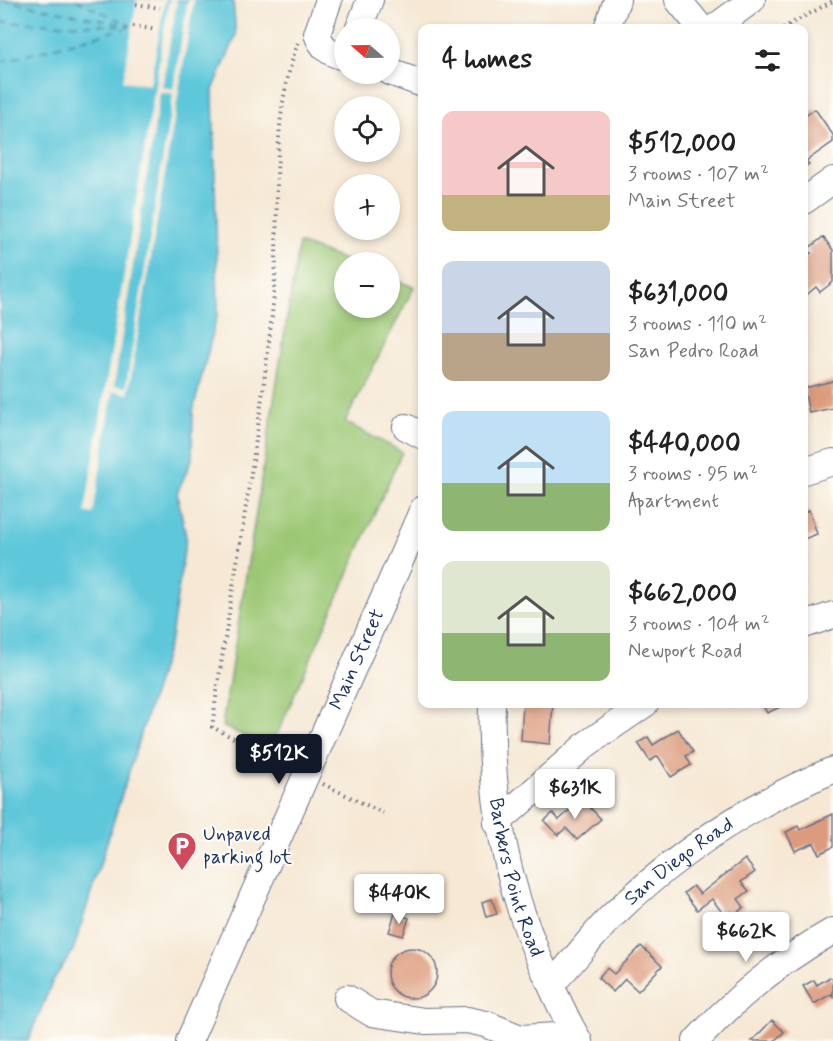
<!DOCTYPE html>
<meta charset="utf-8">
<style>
body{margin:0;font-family:Mynerve,sans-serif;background:#f6f6f6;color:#222;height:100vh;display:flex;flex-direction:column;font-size:22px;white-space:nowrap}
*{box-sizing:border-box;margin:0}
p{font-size:20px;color:#767676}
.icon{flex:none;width:33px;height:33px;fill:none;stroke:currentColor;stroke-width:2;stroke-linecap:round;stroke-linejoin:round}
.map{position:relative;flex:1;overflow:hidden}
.sheet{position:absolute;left:418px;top:24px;width:390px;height:684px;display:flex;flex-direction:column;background:#fff;border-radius:12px;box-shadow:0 3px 9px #0003}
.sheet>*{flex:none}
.needle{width:39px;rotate:290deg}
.tools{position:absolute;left:334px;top:18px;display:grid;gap:12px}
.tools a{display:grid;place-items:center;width:66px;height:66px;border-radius:50%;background:#fff;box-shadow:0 3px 9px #0003;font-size:30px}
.price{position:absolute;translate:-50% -51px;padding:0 14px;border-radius:6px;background:#fff;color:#222;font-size:20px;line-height:39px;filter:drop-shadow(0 2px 3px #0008)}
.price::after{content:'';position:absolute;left:50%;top:36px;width:18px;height:14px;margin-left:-9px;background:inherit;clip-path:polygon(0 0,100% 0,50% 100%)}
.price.selected{background:#111827;color:#fff}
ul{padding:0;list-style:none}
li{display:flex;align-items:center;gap:18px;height:150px;padding:0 24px}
li span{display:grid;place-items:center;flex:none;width:168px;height:120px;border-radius:12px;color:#555}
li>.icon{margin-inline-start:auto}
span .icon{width:72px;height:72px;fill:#fffc;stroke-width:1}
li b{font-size:26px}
h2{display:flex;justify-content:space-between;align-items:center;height:72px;padding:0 24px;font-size:26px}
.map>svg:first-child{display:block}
</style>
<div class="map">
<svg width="833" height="1041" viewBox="0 0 833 1041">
<rect width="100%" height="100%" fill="#fdfcf7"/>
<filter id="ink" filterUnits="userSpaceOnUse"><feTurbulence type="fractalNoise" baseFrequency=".0167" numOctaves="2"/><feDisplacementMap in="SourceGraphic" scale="12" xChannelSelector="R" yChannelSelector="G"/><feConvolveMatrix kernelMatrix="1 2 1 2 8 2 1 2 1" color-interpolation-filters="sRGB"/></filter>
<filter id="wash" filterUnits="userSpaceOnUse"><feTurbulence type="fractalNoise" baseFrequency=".008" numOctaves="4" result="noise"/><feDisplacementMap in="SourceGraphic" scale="24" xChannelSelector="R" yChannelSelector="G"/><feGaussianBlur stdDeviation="1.35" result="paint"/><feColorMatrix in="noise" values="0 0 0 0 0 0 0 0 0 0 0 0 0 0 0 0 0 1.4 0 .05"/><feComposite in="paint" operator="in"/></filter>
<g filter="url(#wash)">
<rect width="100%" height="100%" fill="#f6e8d4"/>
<!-- green -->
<path fill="#9cc875" stroke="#5c7c6a" stroke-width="1.5" d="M299,243L350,262H345V308H390V278L414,287L345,422L402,452L271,748L222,726Z"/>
<!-- water -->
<path fill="#5ec7da" stroke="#3c7b9c" stroke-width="1.5" d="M0,0H233L236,36L213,90L218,312L193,411L192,459L177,493L186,537L171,637L73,951L53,980L28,1041H0Z"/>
<!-- pier -->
<path fill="#f6e8d4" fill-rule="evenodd" d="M137,0H165L150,85L123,81Z
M169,0H177L162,87L173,89L188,0H194L128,394L113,391L93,514L85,512ZM160,92L173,94L126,387L114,386Z"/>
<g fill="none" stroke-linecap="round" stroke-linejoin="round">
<!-- ferry -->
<path stroke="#2f5d83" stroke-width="1.5" stroke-dasharray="8 6" stroke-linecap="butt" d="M2,0L132,26
M76,0L130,25
M0,22L126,26
M0,62L133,26"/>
</g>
<g id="blocks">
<!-- building -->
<path fill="#dd9b7e" d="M815,109L833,135V142L806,161L809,164L804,168V117Z
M823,237L833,250V282L820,292L816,287L804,297V259L811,253L808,249Z
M833,381V408L809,413L804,388Z
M809,510L817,534L804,539V512Z
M523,704H553L550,744L521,741Z
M762,704H787L767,713Z
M678,729L693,752L686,756L691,765L671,777L658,756L650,761L638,743L648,737L653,745Z
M582,799L601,819L577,840L566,828L558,835L544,821L553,813L559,820Z
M833,814V847L819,854L814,843L795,851L786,832L798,826L800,830Z
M745,859L755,872L741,882L749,891L738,899L744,907L728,920L712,899L697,910L684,893L693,886L700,894Z
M492,899L497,914L486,917L482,902Z
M395,913L409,918L403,936L389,932Z
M641,946L662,966L638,991L625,979L613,992L598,978L607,968L614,974Z
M387 973a25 25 0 1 1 50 0a25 25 0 1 1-50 0Z
M830,977L833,979V997L831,994L814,1004L803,986L814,980L817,985Z
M772,1020L784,1032L774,1041H752Z"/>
</g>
</g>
<g filter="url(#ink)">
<use href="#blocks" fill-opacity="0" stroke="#687087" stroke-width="1.5"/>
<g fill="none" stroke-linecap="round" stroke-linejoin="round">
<!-- minor casing -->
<g stroke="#687087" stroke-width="28">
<g id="minor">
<path d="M329,0L317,34C322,48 330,54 345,57"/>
<path d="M678,0L701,28"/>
<path d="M359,28L370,0"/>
<path d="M607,28L617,0"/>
<path d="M714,28L752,0"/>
<path d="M390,72L423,84"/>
<path d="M804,201L833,180"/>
<path d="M406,427L423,436"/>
<path d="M804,471L833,462"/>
<path d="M804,625L833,615"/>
<path id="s1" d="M492,704C489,801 507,891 548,979C558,1000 567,1022 579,1041"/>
<path d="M497,823L588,743L645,704"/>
<path id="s2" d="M551,984C573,963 590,938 612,916C676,854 750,804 833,770"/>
<path d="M347,998L371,1013L425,1021L467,1020L486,1024L520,1038L575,1035"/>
<path id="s3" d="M189,1041L423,509"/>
<path d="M696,1041C736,997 781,960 833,931"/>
</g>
</g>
<!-- path -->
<path stroke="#687087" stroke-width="4" stroke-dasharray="1.5 4.5" stroke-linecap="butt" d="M136,4L160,8
M133,26L156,30
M783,28L833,1
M287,766L212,727C231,586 259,446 273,304C282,218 267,127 298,43
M323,784L383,813"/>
<!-- minor -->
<use href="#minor" stroke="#fff" stroke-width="26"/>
</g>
</g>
<!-- icons -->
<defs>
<g id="parking-pin" transform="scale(1.5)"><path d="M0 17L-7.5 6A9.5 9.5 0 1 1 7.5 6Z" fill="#d1495b" stroke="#fdfcf7"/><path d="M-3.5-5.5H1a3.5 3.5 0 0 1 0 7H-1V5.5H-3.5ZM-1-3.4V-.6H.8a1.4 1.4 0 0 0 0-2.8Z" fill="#fff"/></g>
</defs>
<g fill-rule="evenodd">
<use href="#parking-pin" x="182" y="846"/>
</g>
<g text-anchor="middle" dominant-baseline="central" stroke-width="4.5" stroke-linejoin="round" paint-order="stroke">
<!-- street labels -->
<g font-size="20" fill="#1b2f5e" stroke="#fdfcf7">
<text stroke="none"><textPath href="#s3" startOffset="417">Main Street</textPath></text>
<text stroke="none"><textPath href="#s2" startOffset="178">San Diego Road</textPath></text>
<text stroke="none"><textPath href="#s1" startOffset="176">Barbers Point Road</textPath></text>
</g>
<!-- poi labels -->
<g font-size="20" fill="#1b2f5e" stroke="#fdfcf7" text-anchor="start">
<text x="203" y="834">Unpaved<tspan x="203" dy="23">parking lot</tspan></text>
</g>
</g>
</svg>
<div class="tools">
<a><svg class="needle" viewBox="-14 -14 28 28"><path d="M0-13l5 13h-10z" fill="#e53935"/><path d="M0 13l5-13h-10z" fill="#767676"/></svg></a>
<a><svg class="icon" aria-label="locate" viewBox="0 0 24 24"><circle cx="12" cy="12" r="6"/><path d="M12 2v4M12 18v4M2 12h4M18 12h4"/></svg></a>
<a>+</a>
<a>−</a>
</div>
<b class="price selected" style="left:279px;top:785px">$512K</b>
<b class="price" style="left:575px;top:820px">$631K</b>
<b class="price" style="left:399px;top:925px">$440K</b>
<b class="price" style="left:746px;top:963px">$662K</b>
<section class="sheet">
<h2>4 homes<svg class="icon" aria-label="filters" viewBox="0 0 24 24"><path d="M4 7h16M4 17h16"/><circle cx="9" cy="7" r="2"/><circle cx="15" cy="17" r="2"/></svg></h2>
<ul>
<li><span style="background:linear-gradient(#f6c9c9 70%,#c2b280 0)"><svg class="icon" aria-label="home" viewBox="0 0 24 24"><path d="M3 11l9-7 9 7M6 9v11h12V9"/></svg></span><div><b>$512,000</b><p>3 rooms · 107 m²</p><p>Main Street</p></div></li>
<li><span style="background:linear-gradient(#c9d6e8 60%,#b9a48a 0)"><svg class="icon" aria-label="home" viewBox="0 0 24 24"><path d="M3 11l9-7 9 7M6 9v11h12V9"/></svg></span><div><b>$631,000</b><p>3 rooms · 110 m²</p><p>San Pedro Road</p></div></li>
<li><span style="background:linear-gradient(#bfe0f5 60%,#8fb573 0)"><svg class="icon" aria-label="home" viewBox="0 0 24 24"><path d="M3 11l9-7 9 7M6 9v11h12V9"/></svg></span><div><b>$440,000</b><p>3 rooms · 95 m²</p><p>Apartment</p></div></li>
<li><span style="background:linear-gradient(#dfe7d0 60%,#8fb573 0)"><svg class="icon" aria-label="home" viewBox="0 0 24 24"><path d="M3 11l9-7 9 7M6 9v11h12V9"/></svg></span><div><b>$662,000</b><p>3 rooms · 104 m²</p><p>Newport Road</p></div></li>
</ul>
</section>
</div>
